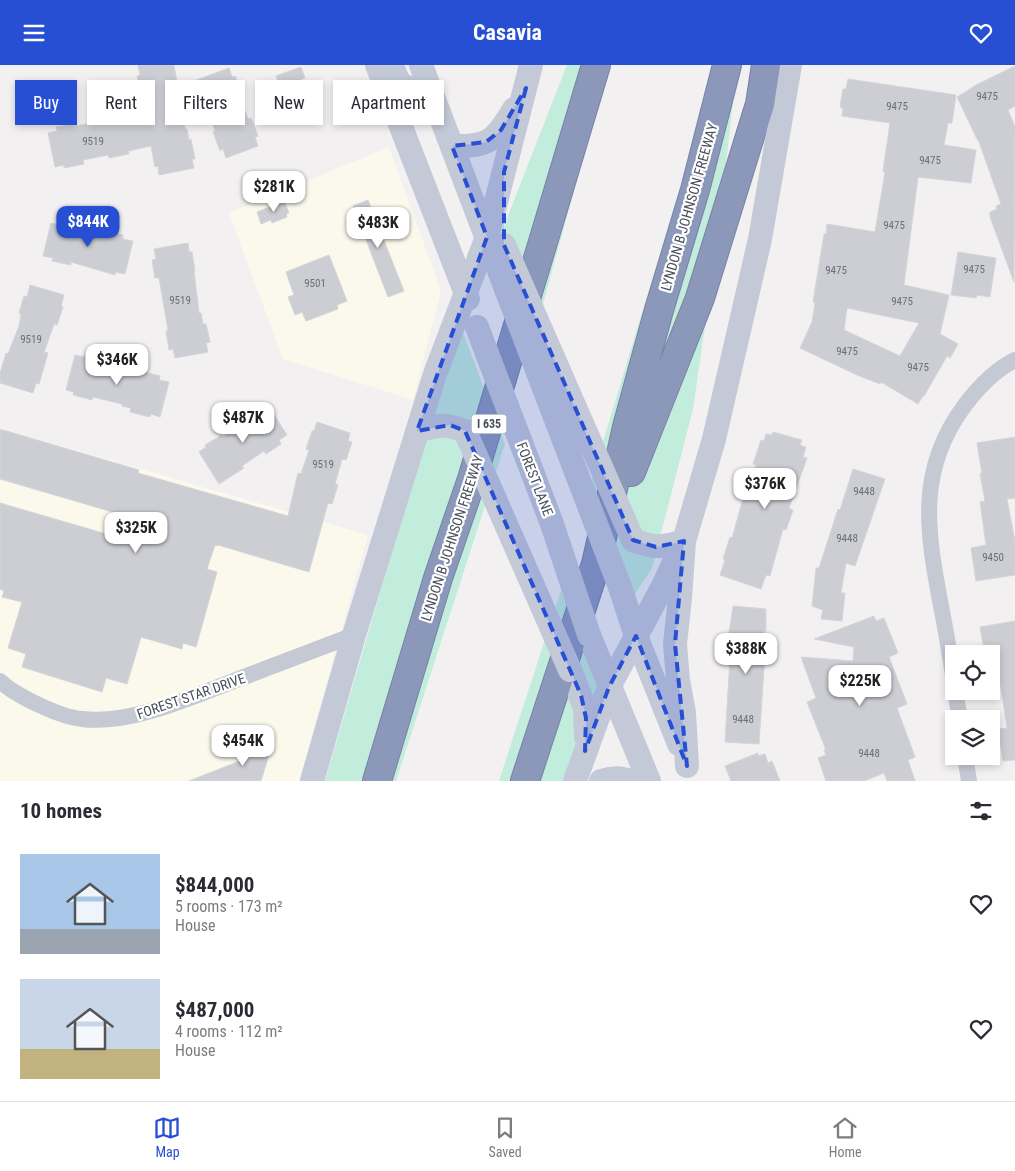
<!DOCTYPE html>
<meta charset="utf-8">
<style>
body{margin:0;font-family:"Roboto Condensed",sans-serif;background:#f2f2f3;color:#2b2b33;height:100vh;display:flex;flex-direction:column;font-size:19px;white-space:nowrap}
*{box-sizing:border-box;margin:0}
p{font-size:16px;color:#7c7c81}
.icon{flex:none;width:28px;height:28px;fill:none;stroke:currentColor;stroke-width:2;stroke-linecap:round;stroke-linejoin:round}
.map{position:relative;height:716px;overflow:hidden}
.drawer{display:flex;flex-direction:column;background:#fff;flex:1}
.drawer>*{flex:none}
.hud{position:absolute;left:15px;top:15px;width:500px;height:45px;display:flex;gap:10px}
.controls{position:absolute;left:945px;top:580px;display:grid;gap:10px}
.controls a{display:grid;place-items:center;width:55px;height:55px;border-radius:0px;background:#fff;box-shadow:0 2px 8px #0003;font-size:25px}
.price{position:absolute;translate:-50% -42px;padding:0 11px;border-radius:10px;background:#fff;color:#222;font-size:16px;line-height:32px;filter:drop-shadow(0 1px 2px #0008)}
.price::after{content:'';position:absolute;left:50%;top:30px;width:15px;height:11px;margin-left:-8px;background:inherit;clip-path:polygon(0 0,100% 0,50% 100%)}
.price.on{background:#274fd4;color:#fff}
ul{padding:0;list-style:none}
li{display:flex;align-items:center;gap:15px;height:125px;padding:0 20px}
li span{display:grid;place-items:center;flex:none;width:140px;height:100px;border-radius:0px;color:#555}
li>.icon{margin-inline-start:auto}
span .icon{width:60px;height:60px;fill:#fffc;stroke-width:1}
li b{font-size:21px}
h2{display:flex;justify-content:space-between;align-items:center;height:60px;padding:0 20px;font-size:21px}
.chip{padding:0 18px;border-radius:0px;background:#fff;box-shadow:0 2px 8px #0003;font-size:18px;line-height:45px}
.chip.on{background:#274fd4;color:#fff}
header{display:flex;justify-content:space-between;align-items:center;height:65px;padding:0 20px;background:#274fd4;color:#fff;font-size:22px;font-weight:700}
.tab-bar{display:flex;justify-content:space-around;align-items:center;height:70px;border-top:1px solid #e1e1e2;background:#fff;font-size:14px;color:#7c7c81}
.tab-bar a{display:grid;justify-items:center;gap:2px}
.tab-bar .on{color:#274fd4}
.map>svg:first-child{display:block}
</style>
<header><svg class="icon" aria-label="menu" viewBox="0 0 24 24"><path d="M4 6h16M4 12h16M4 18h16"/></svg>Casavia<svg class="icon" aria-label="heart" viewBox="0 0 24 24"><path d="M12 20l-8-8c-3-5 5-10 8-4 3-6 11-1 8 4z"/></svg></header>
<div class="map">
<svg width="1015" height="716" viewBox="0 0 1015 716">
<rect width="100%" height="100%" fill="#f2f0f0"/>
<!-- commercial -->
<path fill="#fbf9eb" d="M389,82L441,226L413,335L283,294L229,148Z
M0,363L368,470L299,716H0Z"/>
<!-- green -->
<path fill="#c2ecdb" d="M567,0H608L533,276L495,184Z
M717,0H737L717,178L693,344L652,503L633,532L589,423Z
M459,257L505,379L396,716H325Z
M561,525L602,627L575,716H499Z"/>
<!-- building -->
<path fill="#cdced4" stroke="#d4d5da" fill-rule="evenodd" d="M138,0H174L185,64H187L189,75L191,74L195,94H192L194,103L159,110L158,101L155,102L151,81L128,86L129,89L109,93L108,90L83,95L84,99L64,103V100L55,102L48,68L57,66L56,62L76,59V61L101,56V53L120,49L121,52L144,48L137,11L140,10Z
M1015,1V41L1008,45L1015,62L1014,217L990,152V147L997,144L996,141L1001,139L978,74V76L957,32L978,19Z
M301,2L305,13L300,15L311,41L290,48L276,11Z
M229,3L232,12L235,11L242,29L239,30L248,54L251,53L258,71L255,72L258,81L226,93L223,84L220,86L213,67L215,66L207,42L204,43L194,16Z
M848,14L956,30L952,58H948L944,80L976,85L971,118L918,112L904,220L949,230L940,269L958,279L950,293L947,291L924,331H923L918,339L881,317L880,319L857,310L800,283L812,257L815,238L813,237L824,169H826L827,159L875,167L885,107L883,106L890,58L842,51L843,43L840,42L843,24H846ZM847,243L875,249L919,258L900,291L844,265Z
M368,135L404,226L388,232L353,141Z
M284,136L289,148L286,149L287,152L272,158L271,155L261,159L257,147Z
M61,157L104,169L105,166L123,170V174L133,176L125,209L115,207V210L71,197V200L52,196L53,193L43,191L51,158L60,160Z
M188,178L189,187H192L195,206H194L199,248H201L203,259H206L210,277L206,278L208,287L175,293L173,284L169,285L166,266L168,265L159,213H155L152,195L156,194L154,184Z
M958,187L996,193L990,232L977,230L976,233L951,230Z
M329,190L347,236L337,240L338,244L306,256L302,247L295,250L288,232L294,230L286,207Z
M30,220L64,230L61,241L63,242L57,260L54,259L44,287L48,288L39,319L36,318L33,328L0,318V308L6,288L8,289L19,261L21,249L19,248L24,231L27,232Z
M85,289L104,294L103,298L112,301V303L141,309V306L160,311L159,315L169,317L160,352L151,349L150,352L130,347L131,343L122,341V339L93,332L92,335L73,330L74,327L66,325L75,290L84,292Z
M269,342L287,370L279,375L281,379L266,389L264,386L242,401L244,403L219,419L199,387L206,382L205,380L222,370L223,372L245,357L243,354L260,344L262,347Z
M317,357L350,368L348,376L352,377L346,395L342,394L335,419L338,420L332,439L328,438L309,507L218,480L217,481L215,480L207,504L217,507L196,582L183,578L182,584L141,572L127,619L106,613L102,627L22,602L26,589L8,583L22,537L2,532L4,526L0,524V438L127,475L133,453L0,414V364L139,405L138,408L288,451L298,408L301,409L309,385L306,384L312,366H314Z
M773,367L802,375L800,380L806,382L803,392L807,393L789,443L793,445L786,465L783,464L770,511L766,510L761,524L720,510L725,495L723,494L730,472L732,473L746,423L748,424L756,400L753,399L761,375L764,376L766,369L772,370Z
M1015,372V433L1007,434L1015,476V510L976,516L971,483L986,480L980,437L985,436L980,409L982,408L977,378Z
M853,404L885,414L855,501L846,498L841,528H845L842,556L821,554L823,545L812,541L816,503H819L838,444L840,445Z
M733,541L766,544V566H764L761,589H765L759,679L725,677L731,576L728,575Z
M874,551L876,556L884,553L898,588L889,592L907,639L897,643L915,692L908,695L915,716H887L884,708L864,716H826L818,693L826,690L824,685H826L807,637L816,633L801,592L853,596L854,582L814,574Z
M1015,556V695L1003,696L998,664L1007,663L996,589H985L980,562Z
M255,675L272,680L261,716H189L250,692Z
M758,688V691L765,689L768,698L772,696L780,716H731L725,701Z"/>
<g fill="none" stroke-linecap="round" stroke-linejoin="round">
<!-- highway casing -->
<g stroke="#7683a6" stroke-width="30">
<path id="highway" d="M631,407L700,233L760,39L766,0
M377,716L438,513L472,414L596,0
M525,716L596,499L627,362L659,245L695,125L727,0"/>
</g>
<!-- street -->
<path stroke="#c4c9d3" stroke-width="16" d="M0,616C16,631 60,652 82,654C130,660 192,632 236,615C276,600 315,585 354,570
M954,616C950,591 946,566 941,541C927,467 916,405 965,340C978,323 995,305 1015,295
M955,626L960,654
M965,691L969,716"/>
<!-- secondary -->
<path stroke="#c4c9d7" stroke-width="24" d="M377,0L468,234
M391,0L400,19L434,34
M421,0L506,224
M452,81C489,82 496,75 514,44
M417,366C438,360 444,358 465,366
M633,475C654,483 663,483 684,476L680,533L675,579L678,615L684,648L687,701
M620,522L636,571L679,679
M589,570L649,716
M570,605L585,643L586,672
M312,716L354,570L435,309L487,172L531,0
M575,716L609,622L663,521L684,476L714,374L760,174L790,0
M601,716C612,712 620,712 630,716"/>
<!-- highway -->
<use href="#highway" stroke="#8b98ba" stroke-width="28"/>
<!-- secondary-bridge -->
<path stroke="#c4c9d7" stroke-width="24" d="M504,180L633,475
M506,224L620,522
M477,262L552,459L589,570
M465,366L570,605"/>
</g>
<!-- marked area -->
<path fill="#274fd4" fill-opacity="0.2" stroke="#274fd4" stroke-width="4" stroke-dasharray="10 6" stroke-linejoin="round" d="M526,23L504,107V180L633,475L656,482L684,476L675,579L687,701L636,571L609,622L585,686L586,653L581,630L465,366L450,360L417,366L487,172L452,81L486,77L501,65Z"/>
<g text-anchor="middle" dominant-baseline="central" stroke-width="4.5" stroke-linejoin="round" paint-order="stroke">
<!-- number labels -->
<g font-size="11" fill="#6a6f79">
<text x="987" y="31">9475</text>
<text x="897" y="41">9475</text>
<text x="93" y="76">9519</text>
<text x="930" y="95">9475</text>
<text x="894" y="160">9475</text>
<text x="974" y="204">9475</text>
<text x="836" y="205">9475</text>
<text x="315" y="218">9501</text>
<text x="180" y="235">9519</text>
<text x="902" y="236">9475</text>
<text x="31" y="274">9519</text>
<text x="847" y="286">9475</text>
<text x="918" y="302">9475</text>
<text x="323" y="399">9519</text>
<text x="864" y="426">9448</text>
<text x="847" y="473">9448</text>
<text x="993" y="492">9450</text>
<text x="743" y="654">9448</text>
<text x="869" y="688">9448</text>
</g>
<!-- shield labels -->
<rect fill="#fff" stroke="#80848c" stroke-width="1" x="471.5" y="349.5" width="35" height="19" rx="4"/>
<g font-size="12" font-weight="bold" fill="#494f5b">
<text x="489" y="359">I 635</text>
</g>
<!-- street labels -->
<g font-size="14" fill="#494f5b" stroke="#fff">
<text transform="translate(689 142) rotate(-74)">LYNDON B JOHNSON FREEWAY</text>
<text transform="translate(535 414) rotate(69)">FOREST LANE</text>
<text transform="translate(452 473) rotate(-72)">LYNDON B JOHNSON FREEWAY</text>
<text transform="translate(191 631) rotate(-19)">FOREST STAR DRIVE</text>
</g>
</g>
</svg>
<div class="controls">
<a><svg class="icon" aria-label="locate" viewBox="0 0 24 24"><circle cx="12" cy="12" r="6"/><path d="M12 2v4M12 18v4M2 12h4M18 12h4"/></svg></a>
<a><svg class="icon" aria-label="layers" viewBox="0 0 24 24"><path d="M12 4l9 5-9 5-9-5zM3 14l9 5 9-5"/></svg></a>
</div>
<b class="price" style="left:274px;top:148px">$281K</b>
<b class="price on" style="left:88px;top:183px">$844K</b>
<b class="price" style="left:378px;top:184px">$483K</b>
<b class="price" style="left:117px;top:321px">$346K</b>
<b class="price" style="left:243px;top:379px">$487K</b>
<b class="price" style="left:765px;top:445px">$376K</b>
<b class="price" style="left:136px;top:489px">$325K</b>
<b class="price" style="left:746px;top:610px">$388K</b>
<b class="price" style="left:860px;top:642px">$225K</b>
<b class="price" style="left:243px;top:702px">$454K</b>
<div class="hud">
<a class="chip on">Buy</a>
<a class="chip">Rent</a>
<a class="chip">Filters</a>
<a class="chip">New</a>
<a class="chip">Apartment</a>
</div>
</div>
<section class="drawer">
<h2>10 homes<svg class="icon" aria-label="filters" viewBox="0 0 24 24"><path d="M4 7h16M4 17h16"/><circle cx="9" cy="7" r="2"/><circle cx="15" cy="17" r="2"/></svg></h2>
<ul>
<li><span style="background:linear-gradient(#a9c7e8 75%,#9aa5b1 0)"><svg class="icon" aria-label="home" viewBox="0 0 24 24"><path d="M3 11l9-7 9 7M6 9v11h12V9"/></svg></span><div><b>$844,000</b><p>5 rooms · 173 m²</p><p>House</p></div><svg class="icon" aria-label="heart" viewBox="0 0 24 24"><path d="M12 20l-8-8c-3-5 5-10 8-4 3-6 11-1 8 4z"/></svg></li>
<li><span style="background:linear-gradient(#c9d6e8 70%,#c2b280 0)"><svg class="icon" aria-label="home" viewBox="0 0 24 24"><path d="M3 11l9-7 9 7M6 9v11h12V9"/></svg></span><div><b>$487,000</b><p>4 rooms · 112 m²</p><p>House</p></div><svg class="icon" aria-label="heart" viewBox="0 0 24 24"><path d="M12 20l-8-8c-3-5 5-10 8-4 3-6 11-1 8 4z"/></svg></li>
</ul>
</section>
<nav class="tab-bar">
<a class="on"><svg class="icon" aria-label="map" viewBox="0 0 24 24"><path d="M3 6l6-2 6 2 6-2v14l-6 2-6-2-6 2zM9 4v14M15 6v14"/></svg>Map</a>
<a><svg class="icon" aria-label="saved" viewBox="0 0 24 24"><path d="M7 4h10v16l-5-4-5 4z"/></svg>Saved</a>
<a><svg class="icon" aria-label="home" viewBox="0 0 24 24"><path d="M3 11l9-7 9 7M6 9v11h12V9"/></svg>Home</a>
</nav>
